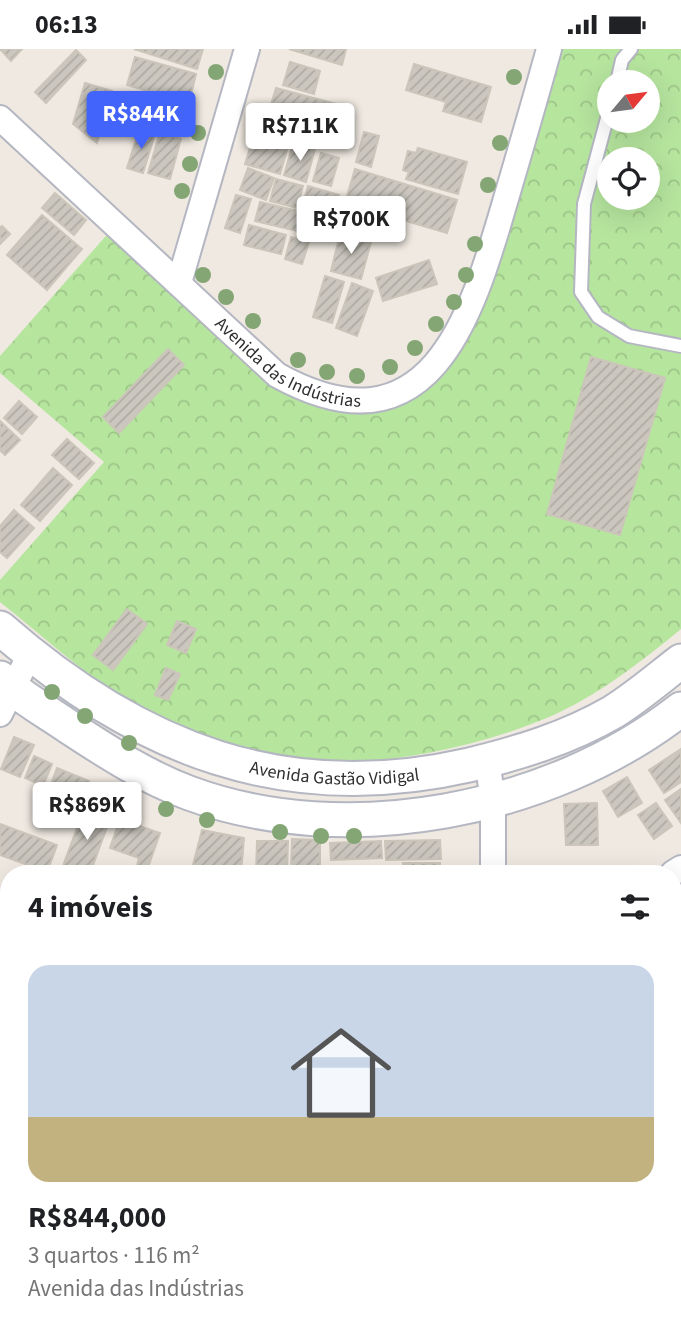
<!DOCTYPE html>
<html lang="pt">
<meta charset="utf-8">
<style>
body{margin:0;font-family:"Source Sans 3",sans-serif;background:#f6f6f6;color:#202124;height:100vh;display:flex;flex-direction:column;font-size:26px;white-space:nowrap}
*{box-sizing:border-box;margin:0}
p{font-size:23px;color:#757577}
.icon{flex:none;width:38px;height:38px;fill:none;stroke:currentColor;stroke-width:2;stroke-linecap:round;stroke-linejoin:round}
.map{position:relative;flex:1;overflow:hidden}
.sheet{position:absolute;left:0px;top:816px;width:682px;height:471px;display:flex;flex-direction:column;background:#fff;border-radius:28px 28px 0 0;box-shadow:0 7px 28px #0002}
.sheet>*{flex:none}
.needle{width:46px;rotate:61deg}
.fabs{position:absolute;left:597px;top:21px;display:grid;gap:14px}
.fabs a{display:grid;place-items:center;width:63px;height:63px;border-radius:50%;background:#fff;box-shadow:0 7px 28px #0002;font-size:35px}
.price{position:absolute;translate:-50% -60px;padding:0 16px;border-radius:7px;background:#fff;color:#222;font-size:23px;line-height:46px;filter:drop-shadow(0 2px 4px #0008)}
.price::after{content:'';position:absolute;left:50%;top:42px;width:21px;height:16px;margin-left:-10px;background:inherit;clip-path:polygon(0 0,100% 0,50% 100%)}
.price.on{background:#4264fb;color:#fff}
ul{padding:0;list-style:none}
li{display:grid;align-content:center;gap:14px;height:371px;padding:0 28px}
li+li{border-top:2px solid #e0e0e0}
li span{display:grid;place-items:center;height:217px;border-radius:21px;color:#555}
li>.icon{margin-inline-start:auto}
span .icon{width:126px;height:126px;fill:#fffc;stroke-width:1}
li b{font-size:30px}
h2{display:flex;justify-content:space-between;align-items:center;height:84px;padding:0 28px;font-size:30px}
.status{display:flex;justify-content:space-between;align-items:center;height:49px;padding:0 35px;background:#fff;direction:ltr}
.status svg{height:19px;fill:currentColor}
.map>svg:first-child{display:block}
</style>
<div class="status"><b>06:13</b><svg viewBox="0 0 49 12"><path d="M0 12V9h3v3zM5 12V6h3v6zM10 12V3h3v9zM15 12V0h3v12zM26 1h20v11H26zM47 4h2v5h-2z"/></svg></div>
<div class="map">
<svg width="681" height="1285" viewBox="0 0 681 1285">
<defs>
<pattern id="park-crowns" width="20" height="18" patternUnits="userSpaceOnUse" patternTransform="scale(1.75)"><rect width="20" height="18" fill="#b6e59e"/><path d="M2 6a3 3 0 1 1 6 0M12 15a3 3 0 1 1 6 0" fill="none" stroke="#9dc588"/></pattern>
<pattern id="building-hatch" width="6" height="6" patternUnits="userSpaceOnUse" patternTransform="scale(1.75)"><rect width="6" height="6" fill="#cbc7bf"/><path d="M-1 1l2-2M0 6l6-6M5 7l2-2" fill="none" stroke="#afaba4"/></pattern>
</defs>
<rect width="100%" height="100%" fill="#efe9e1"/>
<!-- park -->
<path fill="url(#park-crowns)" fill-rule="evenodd" d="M557,0H681V580C641,613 597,647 549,668C488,694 414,710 348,714C283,717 171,680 117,645C76,618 38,583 0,553V531L104,413L0,324V307L112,180L271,332L321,359L367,365L438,329L483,253ZM609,33H648V72H609ZM609,110H648V149H609Z"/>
<!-- building -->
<path fill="url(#building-hatch)" stroke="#cbc5ba" stroke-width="2" d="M0,0H22L11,12Z
M134,0H203L197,20Z
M289,0H346L342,16Z
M76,1L86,11L46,54L35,43Z
M135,8L196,25L189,54L127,36Z
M290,13L320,22L314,45L283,36Z
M414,15L491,38L481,73L443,62L446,53L406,41Z
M85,34L112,42L97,94L73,75Z
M276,39L340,56L334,76L270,59Z
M150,49L163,53L153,83L140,78Z
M164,55L193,62L188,82L159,75Z
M139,81L155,85L143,124L127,119Z
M160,83L181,90L170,130L148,124Z
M255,83L289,94L280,125L245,115Z
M364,83L379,87L371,118L356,113Z
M293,95L315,100L306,133L284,126Z
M418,99L467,113L458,145L406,130L409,123L403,121L408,102L416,104Z
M321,104L339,109L331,137L313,132Z
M248,119L274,129L266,151L240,141Z
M355,120L457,151L447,184L345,154Z
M276,130L303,137L297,159L270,152Z
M308,137L339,146L333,166L302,158Z
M55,144L86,171L74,186L42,159Z
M236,146L251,150L240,184L225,179Z
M260,153L332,170L327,189L255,172Z
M42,166L82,200L47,241L7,206Z
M249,176L286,186L281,205L244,196Z
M2,177L10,185L0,195V179Z
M340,185L371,193L361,230L331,222Z
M291,188L309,193L302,215L285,210Z
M429,211L437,235L383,252L376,229Z
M325,227L344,233L332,274L313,268Z
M352,234L373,242L357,287L336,279Z
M168,300L184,316L119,384L103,368Z
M591,308L665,329L620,486L547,465Z
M19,352L37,368L22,385L4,369Z
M0,372L20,391L5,406L0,401Z
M67,390L94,414L79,430L52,406Z
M53,419L72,436L40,472L21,456Z
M14,461L34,479L7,509L0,503V477Z
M127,560L147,575L113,621L93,606Z
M177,572L196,580L186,604L167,596Z
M166,619L180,625L168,651L155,646Z
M14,688L34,696L20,728L1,720Z
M681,700V733L664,744L649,721Z
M34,707L52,715L43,737L25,729Z
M57,719L89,732L80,753L49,741Z
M627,728L642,754L618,768L603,742Z
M681,740V774L665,751Z
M597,754L598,796H566L564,755Z
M656,754L672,777L654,790L638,766Z
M84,760L110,770L90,824L63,817Z
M120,770L160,784L146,824L136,821L139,809L110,799Z
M0,775L57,796L47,823L0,806Z
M202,781L244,789L241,824H191Z
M292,790L320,791V821L291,820Z
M440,791L441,810L386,811L385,792Z
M257,792H288L287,824H256Z
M381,792L382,809L331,811L330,794Z
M403,814H440V824H403Z
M0,868L9,871L0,901Z
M9,883V990L0,987V907Z
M674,1033H681V1069H674Z
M674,1178H681L680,1231H674Z
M5,1184H9V1243H7Z
M9,1246L11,1278H3L2,1247Z
M216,1278H271V1285H216Z
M273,1278H331V1285H273Z
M509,1278H544V1285H509Z
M598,1278H637V1285H598Z"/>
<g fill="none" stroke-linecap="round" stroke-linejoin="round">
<!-- lane casing -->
<g stroke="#b4b7c1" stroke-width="16">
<path id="lane" d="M617,33L622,11L631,0
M609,62L584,155L581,243L598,268L629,287L681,297"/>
</g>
<!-- street casing -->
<g stroke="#b4b7c1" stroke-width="28">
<g id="street">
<path id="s1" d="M0,69L277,326C429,410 471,270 505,153C520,102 535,51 549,0"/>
<path d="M179,234L247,0"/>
<path d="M0,665L30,605"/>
<path d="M487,712L493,751V824"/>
<path d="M673,824L681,819"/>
<path d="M0,1159H9"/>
<path d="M196,1285V1278"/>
<path d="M477,1285L478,1278"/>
</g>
</g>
<!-- secondary casing -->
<g stroke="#b4b7c1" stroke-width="37">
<g id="secondary">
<path id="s2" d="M0,579C138,700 285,758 469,716C519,704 568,689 613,663C637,648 659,629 681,612"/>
<path d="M0,629C20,648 46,662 69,678C107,703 146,728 189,744C346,802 551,762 681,660"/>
<path d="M0,1024L9,1027"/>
<path d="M0,1082L9,1086"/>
<path d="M674,1096H681"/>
<path d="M674,1148H681"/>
</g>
</g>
<!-- lane -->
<use href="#lane" stroke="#fff" stroke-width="12"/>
<!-- street -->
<use href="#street" stroke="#fff" stroke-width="24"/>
<!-- secondary -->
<use href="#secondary" stroke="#fff" stroke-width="33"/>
</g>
<!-- trees -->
<g fill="#84a574">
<circle cx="216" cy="23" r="8"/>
<circle cx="514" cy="28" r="8"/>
<circle cx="198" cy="84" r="8"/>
<circle cx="500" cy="94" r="8"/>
<circle cx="190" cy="115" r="8"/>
<circle cx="488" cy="136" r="8"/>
<circle cx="182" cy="142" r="8"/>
<circle cx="475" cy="195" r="8"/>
<circle cx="203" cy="226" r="8"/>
<circle cx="466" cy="226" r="8"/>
<circle cx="226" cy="248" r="8"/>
<circle cx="454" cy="253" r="8"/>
<circle cx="253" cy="272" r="8"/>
<circle cx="436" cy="275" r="8"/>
<circle cx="415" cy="299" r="8"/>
<circle cx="298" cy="311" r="8"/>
<circle cx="390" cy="318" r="8"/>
<circle cx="327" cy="323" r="8"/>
<circle cx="357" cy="327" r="8"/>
<circle cx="52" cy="643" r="8"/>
<circle cx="85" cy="667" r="8"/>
<circle cx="129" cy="694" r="8"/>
<circle cx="127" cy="743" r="8"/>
<circle cx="166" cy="760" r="8"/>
<circle cx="207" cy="771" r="8"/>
<circle cx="280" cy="783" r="8"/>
<circle cx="321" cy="787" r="8"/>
<circle cx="354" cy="787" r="8"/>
</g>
<g text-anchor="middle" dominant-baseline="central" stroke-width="6" stroke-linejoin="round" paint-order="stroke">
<!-- street labels -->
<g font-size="18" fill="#2e2e2e" stroke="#fff">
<text stroke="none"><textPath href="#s1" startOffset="382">Avenida das Indústrias</textPath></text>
<text stroke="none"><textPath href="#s2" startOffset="374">Avenida Gastão Vidigal</textPath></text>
</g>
</g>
</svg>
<div class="fabs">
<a><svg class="needle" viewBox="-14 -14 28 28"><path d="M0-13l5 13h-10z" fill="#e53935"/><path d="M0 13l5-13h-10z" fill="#757577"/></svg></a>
<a><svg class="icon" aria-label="locate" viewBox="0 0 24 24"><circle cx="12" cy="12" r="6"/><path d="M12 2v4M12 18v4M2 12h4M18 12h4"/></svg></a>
</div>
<b class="price on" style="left:141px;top:102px">R$844K</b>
<b class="price" style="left:300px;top:114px">R$711K</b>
<b class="price" style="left:351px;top:207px">R$700K</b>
<b class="price" style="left:87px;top:793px">R$869K</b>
<section class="sheet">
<h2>4 imóveis<svg class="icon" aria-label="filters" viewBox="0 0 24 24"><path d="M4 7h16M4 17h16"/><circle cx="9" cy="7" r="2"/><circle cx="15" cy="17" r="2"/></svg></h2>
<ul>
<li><span style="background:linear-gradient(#c9d6e8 70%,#c2b280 0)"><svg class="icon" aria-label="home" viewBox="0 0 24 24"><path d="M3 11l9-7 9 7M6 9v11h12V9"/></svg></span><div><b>R$844,000</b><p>3 quartos · 116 m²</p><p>Avenida das Indústrias</p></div></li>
</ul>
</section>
</div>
